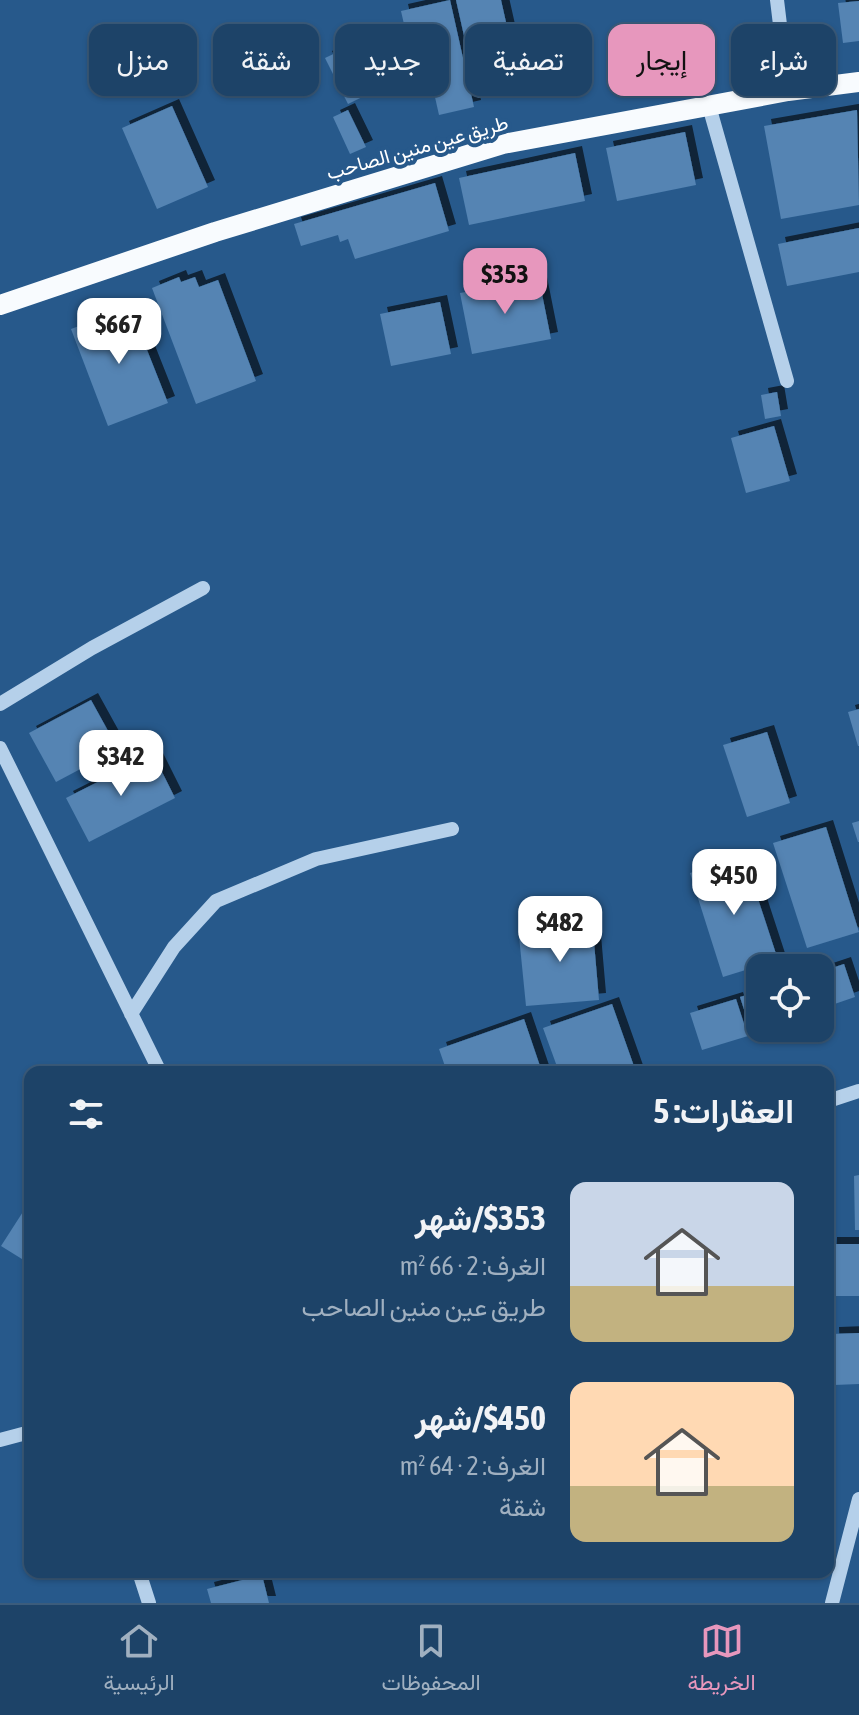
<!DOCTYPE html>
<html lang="ar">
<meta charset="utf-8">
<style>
body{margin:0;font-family:"Asap Condensed",Vazirmatn,sans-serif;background:#254a6e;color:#f1f3f6;direction:rtl;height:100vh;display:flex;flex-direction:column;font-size:30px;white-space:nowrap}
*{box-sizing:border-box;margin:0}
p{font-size:26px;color:#a0b0c0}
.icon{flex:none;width:44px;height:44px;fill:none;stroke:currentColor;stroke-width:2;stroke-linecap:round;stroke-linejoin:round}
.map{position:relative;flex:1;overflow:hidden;direction:ltr}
.sheet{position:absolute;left:24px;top:1066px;width:810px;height:512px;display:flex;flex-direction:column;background:#1d4368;border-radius:16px;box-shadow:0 2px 6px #0004,0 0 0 2px #3b5c7c;direction:rtl}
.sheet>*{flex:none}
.guide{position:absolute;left:24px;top:24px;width:812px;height:72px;direction:rtl;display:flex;gap:16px}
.controls{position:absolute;left:746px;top:954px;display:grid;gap:16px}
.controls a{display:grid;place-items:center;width:88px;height:88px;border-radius:16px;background:#1d4368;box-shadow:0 2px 6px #0004,0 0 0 2px #3b5c7c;font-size:40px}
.price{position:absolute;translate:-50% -68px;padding:0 18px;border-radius:16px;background:#fff;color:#222;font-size:26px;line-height:52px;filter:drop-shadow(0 2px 4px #0008)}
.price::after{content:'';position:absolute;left:50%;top:48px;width:24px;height:18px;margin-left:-12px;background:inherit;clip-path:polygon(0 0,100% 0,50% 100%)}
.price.current{background:#e797bd;color:#111}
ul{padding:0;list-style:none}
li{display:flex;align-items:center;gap:24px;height:200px;padding:0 40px}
li span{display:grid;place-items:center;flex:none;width:224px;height:160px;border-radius:16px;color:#555}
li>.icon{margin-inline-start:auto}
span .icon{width:96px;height:96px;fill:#fffc;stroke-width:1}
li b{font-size:34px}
h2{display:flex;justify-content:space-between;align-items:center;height:96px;padding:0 40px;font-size:34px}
.tag{padding:0 28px;border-radius:16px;background:#1d4368;box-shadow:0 2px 6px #0004,0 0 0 2px #3b5c7c;font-size:28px;line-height:72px}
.tag.current{background:#e797bd;color:#111}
.dock{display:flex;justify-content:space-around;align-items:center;height:112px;border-top:2px solid #3b5c7c;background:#1d4368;font-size:22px;color:#a0b0c0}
.dock a{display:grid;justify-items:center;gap:4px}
.dock .current{color:#e797bd}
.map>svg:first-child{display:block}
</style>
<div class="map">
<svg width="859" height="1603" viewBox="0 0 859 1603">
<defs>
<filter id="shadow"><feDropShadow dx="7" dy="-7" stdDeviation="0" flood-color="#0009"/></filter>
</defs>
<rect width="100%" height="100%" fill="#27598b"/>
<!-- building -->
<path fill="#5484b3" filter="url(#shadow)" d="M450,0L474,107L439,115L424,48L418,50L412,32L406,33L401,11Z
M456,0H501L521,89L478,98Z
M859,1V41L843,43L838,3Z
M375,34L397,80L348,104L325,58Z
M172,106L208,187L157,209L122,128Z
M348,110L366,147L350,154L333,117Z
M857,110L859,205L781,219L764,126Z
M685,132L696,185L617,201L606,148Z
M575,153L585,201L469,225L459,178Z
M435,183L449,231L355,259L348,239L340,242L338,235L301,246L294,224Z
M859,228V272L787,286L778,244Z
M179,277L181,282L195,277L199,287L218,280L256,381L196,404L152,288Z
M539,279L551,339L472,354L460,293Z
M440,302L451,354L391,366L380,314Z
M130,307L168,403L108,426L71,329Z
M777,392L781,416L765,419L761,395Z
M774,426L790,481L746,493L731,438Z
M91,700L118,749L56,782L29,733Z
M859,709V746H858L848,712Z
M767,732L790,803L747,817L723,745Z
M153,754L175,798L89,842L66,798Z
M859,821V842H858L852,823Z
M826,827L859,932L807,948L773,843Z
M744,856L778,960L723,977L690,873Z
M592,919L599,1000L526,1006L519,936L533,935L532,925Z
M844,964L855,997L820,1009V972Z
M760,991V1028L768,1029L752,1034L740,997Z
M736,999L748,1036L702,1050L690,1013Z
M612,1004L636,1072H559L543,1028Z
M524,1019L542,1072H447L439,1049Z
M859,1175V1230H855L854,1176Z
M28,1204L30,1205V1264L1,1246Z
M830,1244H859V1296H828Z
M859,1333V1384L834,1385L832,1334Z
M262,1575L269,1603H211L207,1589Z"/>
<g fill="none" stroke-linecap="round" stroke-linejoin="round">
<!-- minor -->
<path stroke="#b5d0ea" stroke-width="14" d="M777,0L788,91
M709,106L787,381
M0,704L92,648L203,588
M0,748L160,1072
M131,1014L174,947L216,901L316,859L452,829
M828,1101L859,1091
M0,1440L30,1432
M139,1572L149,1603
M832,1603L859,1499"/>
<!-- major -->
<path stroke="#f8fbfe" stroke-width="20" d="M0,305L215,232L503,144L788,91L859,82"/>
</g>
<g text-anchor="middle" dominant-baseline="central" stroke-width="8" stroke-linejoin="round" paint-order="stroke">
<!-- street labels -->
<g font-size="20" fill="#fff" stroke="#27598b">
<text transform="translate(417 147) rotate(-16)">طريق عين منين الصاحب</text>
</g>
</g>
</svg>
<div class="controls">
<a><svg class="icon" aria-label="locate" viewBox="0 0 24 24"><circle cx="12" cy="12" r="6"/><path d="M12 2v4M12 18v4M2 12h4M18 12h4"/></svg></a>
</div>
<b class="price current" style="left:505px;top:316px">$353</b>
<b class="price" style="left:119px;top:366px">$667</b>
<b class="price" style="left:121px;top:798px">$342</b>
<b class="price" style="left:734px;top:917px">$450</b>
<b class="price" style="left:560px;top:964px">$482</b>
<div class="guide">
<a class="tag">شراء</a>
<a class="tag current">إيجار</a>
<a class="tag">تصفية</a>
<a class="tag">جديد</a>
<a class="tag">شقة</a>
<a class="tag">منزل</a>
</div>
<section class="sheet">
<h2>العقارات: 5<svg class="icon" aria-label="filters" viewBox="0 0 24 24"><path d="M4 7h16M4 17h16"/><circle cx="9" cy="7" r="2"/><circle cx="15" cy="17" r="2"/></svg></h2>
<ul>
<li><span style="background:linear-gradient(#c9d6e8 65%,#c2b280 0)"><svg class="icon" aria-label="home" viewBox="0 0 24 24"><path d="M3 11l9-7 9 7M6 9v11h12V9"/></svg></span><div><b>$353/شهر</b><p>الغرف: 2 · 66 m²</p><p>طريق عين منين الصاحب</p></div></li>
<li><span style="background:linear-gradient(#ffd9b3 65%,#c2b280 0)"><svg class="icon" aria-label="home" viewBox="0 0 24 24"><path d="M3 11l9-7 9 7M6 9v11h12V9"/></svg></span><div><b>$450/شهر</b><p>الغرف: 2 · 64 m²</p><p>شقة</p></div></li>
</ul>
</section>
</div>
<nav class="dock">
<a class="current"><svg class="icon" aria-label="map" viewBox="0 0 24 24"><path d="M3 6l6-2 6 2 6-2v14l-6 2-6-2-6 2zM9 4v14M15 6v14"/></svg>الخريطة</a>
<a><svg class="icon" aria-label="saved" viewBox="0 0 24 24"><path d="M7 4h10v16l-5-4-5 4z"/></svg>المحفوظات</a>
<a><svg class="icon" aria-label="home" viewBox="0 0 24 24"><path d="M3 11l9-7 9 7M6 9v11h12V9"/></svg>الرئيسية</a>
</nav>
